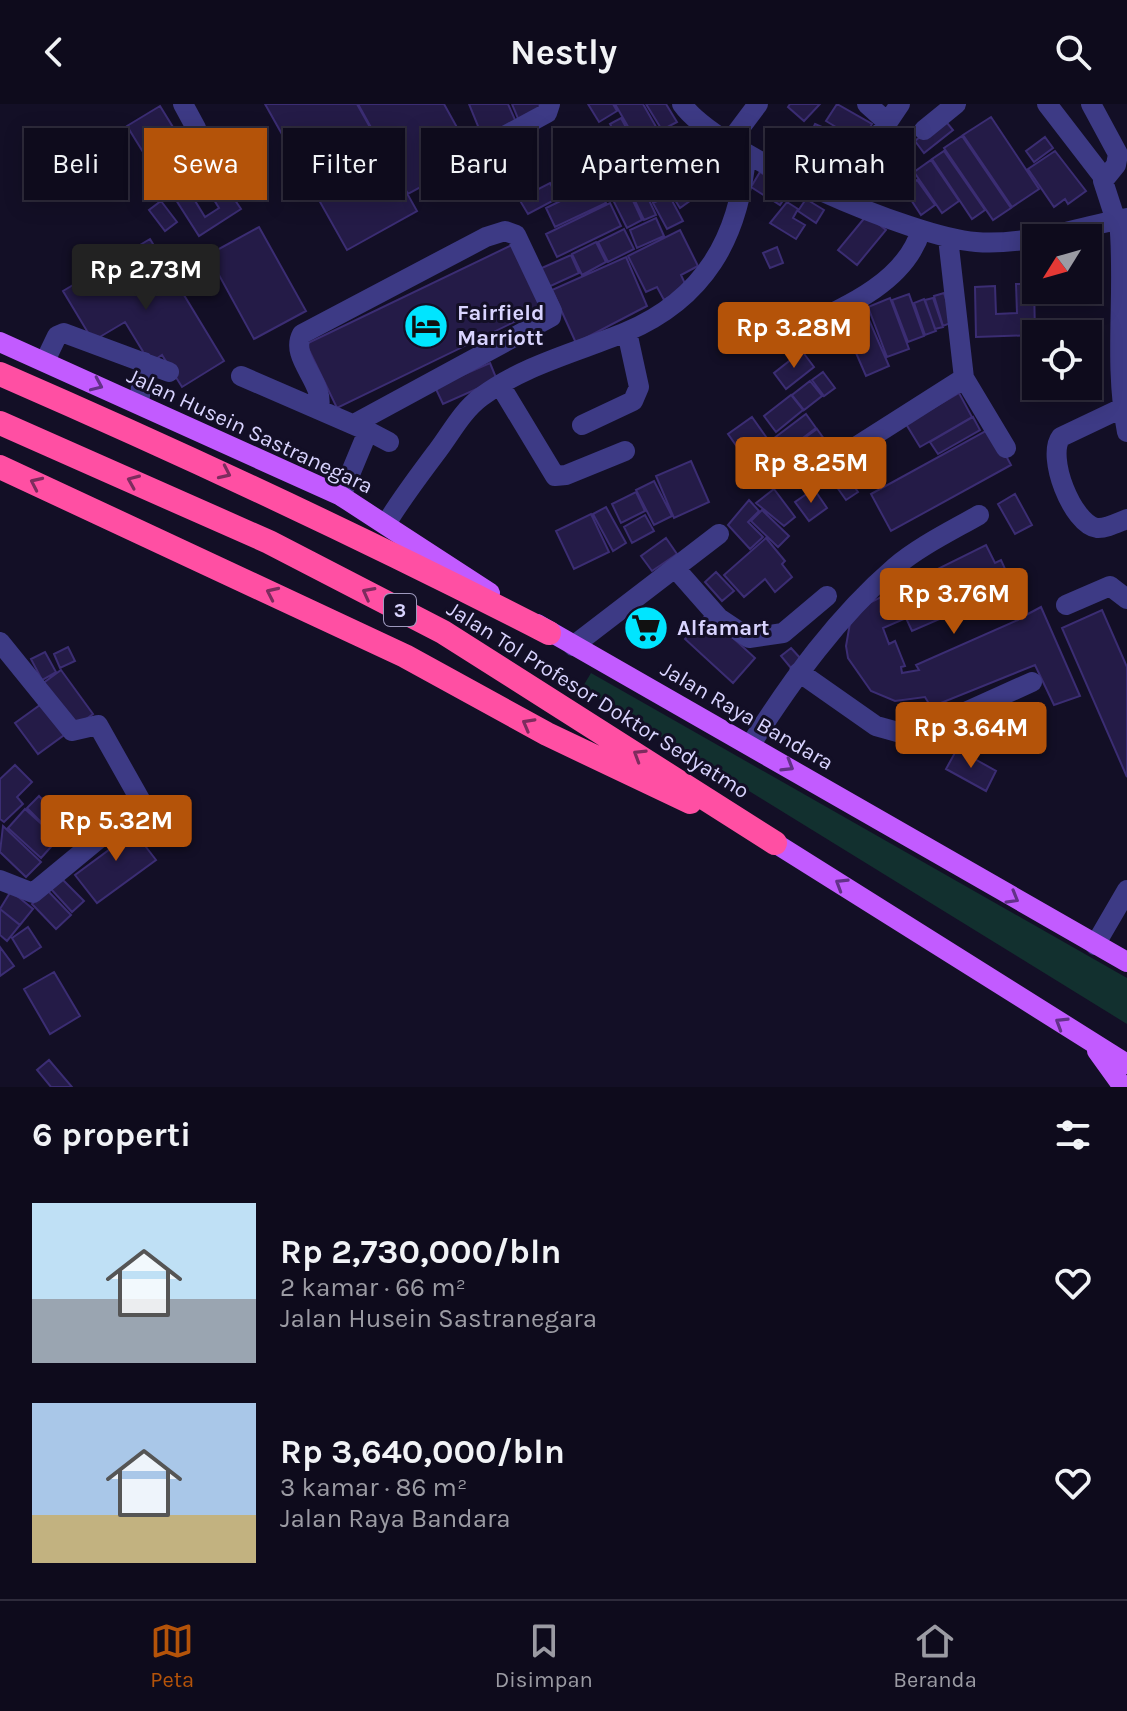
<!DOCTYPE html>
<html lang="id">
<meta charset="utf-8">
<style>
body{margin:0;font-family:Karla,sans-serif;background:#1c1929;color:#f1f3f6;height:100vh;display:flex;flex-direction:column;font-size:30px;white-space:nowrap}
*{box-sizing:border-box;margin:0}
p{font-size:26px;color:#9b9ba3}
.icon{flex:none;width:44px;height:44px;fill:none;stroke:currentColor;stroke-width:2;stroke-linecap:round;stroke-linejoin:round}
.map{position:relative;height:983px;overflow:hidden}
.side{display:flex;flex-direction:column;background:#0e0b1c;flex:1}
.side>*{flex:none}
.guide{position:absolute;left:24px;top:24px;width:1080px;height:72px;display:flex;gap:16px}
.needle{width:52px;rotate:233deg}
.tools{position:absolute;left:1022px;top:120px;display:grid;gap:16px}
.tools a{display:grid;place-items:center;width:80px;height:80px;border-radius:0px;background:#0e0b1c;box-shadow:0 4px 20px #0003,0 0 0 2px #2e2b3b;font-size:40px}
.price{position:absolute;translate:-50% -68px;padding:0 18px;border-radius:8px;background:#b45309;color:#fff;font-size:26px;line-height:52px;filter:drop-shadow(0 2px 4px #0008)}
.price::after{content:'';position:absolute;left:50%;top:48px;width:24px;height:18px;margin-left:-12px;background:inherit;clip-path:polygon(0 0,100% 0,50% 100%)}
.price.active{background:#222;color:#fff}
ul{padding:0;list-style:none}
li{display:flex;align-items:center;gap:24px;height:200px;padding:0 32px}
li span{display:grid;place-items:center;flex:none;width:224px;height:160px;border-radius:0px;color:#555}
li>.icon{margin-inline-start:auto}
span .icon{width:96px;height:96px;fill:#fffc;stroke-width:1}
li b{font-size:34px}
h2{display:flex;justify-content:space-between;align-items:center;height:96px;padding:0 32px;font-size:34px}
.tag{padding:0 28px;border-radius:0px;background:#0e0b1c;box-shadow:0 4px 20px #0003,0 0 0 2px #2e2b3b;font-size:28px;line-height:72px}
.tag.active{background:#b45309;color:#fff}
header{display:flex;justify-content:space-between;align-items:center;height:104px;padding:0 32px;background:#0e0b1c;font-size:36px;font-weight:700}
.tabs{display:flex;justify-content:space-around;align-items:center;height:112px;border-top:2px solid #2e2b3b;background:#0e0b1c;font-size:22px;color:#9b9ba3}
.tabs a{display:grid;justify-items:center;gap:4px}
.tabs .active{color:#b45309}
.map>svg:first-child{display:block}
</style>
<header><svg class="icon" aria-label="back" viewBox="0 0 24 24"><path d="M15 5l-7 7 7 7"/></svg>Nestly<svg class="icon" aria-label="search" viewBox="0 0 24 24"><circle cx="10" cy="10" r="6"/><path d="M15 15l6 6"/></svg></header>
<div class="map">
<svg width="1127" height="983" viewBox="0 0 1127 983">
<rect width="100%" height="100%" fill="#130f26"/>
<!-- green -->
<path fill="#12302f" d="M591,569L1127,874V920L582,584Z"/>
<!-- building -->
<path fill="#241b47" stroke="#3b2d73" stroke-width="2" fill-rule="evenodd" d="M265,0H357L417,107L347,146Z
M358,0H444L474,54L408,90Z
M469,0H508L516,18L482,32Z
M512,0H539L542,7L519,17Z
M588,0H613L617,7L599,18Z
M615,0H643L659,28L638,40Z
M646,0H666L677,18L662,26Z
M790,0H820L804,17L788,3Z
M837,0L872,20L845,68L819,54L836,23L826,17Z
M160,2L184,41L151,61L127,22Z
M991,13L1039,85L1012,103L963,31Z
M621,14L635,40L624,46L610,20Z
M943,14L953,26L924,49L915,37Z
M815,20L829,26L815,57L801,51Z
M962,32L1011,104L993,116L944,44Z
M1045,33L1053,44L1034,58L1026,47Z
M200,38L216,66L169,92L154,64Z
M701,45L709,56L653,98L636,66L647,60L656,78Z
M944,47L985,106L972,115L932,55Z
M1055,47L1086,87L1068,100L1065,95L1054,103L1028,65Z
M719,50L731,63L721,71L710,58Z
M893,51L902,60L876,85L867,76Z
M931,56L959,97L942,109L914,68Z
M709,59L720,74L702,87L691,73Z
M632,60L656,111L644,116L620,65Z
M578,64L586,78L560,93L552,79Z
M760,68L774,77L765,92L751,83Z
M220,74L241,105L199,132L176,96L189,87L205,113L219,104L206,83Z
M691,74L701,89L680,104L670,88Z
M917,76L935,101L921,111L904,85Z
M550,79L558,94L528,110L519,95Z
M597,79L606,99L555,123L546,104Z
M778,80L789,87L780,101L769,94Z
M628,86L642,116L627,124L612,94Z
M669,91L683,117L667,125L653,99Z
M806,95L824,106L816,119L798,107Z
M161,97L177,118L165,127L149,106Z
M787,98L798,105L793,114L805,121L796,135L770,119Z
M610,99L621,122L557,153L546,130Z
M867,111L886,126L857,161L838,146Z
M656,114L664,132L637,144L630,126Z
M259,123L306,207L254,235L208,151Z
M624,125L634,145L608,158L598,138Z
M680,126L698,162L681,171L687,184L664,196L657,183L646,188L628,152Z
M150,135L224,257L182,283L162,251L150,259L125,218L93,237L63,187Z
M596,138L606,158L582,171L572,150Z
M514,140L545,203L337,304L306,240Z
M777,143L783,159L770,164L763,149Z
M571,151L579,169L544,185L535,167Z
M626,153L647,202L576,239L552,186Z
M1016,180H1034L1035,231L976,233L975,183L995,182L996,210L1017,209Z
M944,189L953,218L943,222L934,192Z
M909,190L924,232L908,238L892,196Z
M890,194L909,245L887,253L868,203Z
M933,194L943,223L935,225L925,196Z
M924,195L936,227L925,231L914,199Z
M866,209L889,262L866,272L843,219Z
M802,247L814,263L786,285L774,269Z
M490,259L497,276L443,300L435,283Z
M823,268L835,284L824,292L812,276Z
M810,277L822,292L804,306L792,291Z
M959,289L972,313L920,343L906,320Z
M791,291L803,306L776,328L764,312Z
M806,310L816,324L783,349L773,335Z
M752,313L786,361L762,378L728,330Z
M973,313L980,326L938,350L930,338Z
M991,324L1011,361L891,427L871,390Z
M817,325L827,339L803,357L792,343Z
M829,340L844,360L812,385L796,366Z
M691,357L709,398L674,414L656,372Z
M846,371L858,388L846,396L834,379Z
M654,377L672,412L654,421L636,386Z
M774,385L795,413L784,422L756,399Z
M814,385L827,404L809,417L795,398Z
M636,388L645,407L621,419L612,400Z
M1015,390L1032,421L1015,430L998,400Z
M749,396L759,407L748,418L763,433L750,445L728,421Z
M606,403L626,439L613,447L593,410Z
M762,406L789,432L778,443L751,417Z
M591,410L609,448L574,465L556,427Z
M645,411L654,427L632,439L624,423Z
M666,434L677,450L652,467L641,452Z
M766,434L785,457L782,460L792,473L775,488L765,475L744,493L724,471Z
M986,441L995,459L1001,456L1026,511L1041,503L1080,592L1054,601L1035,561L931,603L925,593L895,597L871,587L848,554L846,542L850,519L869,499ZM1004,487L1018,516L916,561L919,566L902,569L901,563L905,562L895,537L889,540L883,524L906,514L912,527Z
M716,468L734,487L722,497L705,478Z
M636,505L663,537L655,543L629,511Z
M1102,506L1127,563V673L1062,524Z
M707,510L755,554L733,579L685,535Z
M68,543L75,557L60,564L54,550Z
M791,544L801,555L791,564L781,552Z
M45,548L56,568L42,576L31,555Z
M61,566L93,610L38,650L15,619L51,593L42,580Z
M957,645L996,667L986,687L946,665Z
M15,661L32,678L17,693L23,700L4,718L0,715V675Z
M39,692L62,716L51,728L27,704Z
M25,705L58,735L41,754L8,724Z
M126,717L156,756L97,799L75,771L110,745L102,735Z
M3,722L41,758L26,773L0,748Z
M62,775L84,797L72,808L51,785Z
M47,786L71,811L56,825L32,800Z
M11,787L33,805L20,821L0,805Z
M0,805L20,821L7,837L0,831Z
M28,823L41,843L24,854L12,834Z
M0,843L14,862L0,872Z
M54,868L80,912L50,930L24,885Z
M49,956L72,983H51L37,966Z"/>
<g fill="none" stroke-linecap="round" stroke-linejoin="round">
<!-- minor -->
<path stroke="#3d3a85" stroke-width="20" d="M183,0L196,24
M682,0C717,50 914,134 976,138C1026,142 1078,123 1127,114
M867,0L886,17
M1047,0L1104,74
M1091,0L1118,50L1116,61L1103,77L1116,117
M924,26L956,0
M497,36L547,9L550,0
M728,40L758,0
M838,92L900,0
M1119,116C1126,187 1113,257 1127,328
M776,235C827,210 903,186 921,126
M45,257L57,232L64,229L169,268
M241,272L368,327L341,392
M964,274L1006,344
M500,281L555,372L566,371L625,347
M1127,297L1122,304L1061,333C1046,352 1072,420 1097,424C1105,425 1119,418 1127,415
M139,300L144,258
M319,304C325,278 289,254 302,230L486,133L505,127L516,131L552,207L551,213L354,320
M582,321L633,297L639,283L627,228
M368,327L389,338
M854,344L964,274L948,134
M386,420C401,395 418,373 435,350C450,331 461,308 481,293C524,261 577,248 626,228C704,195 739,134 746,52
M675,464L719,514L749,534L783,529L827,492
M1066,501L1110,482L1127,495
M0,538L72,627L98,621L142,699L33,789L0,776
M573,542L719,430
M799,568L876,622L912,632L1032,578
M751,640C792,576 837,513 895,463C920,442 951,427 979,411
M1095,841L1127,786"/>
<!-- major -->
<path stroke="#c25bff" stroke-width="20" d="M0,238L341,392L490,489
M537,520L1127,858
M775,739L1127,960
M1097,947L1123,983"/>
<!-- highway -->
<path stroke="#ff4fa3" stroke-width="24" d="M0,270C186,351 368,436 549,529
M0,319L269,438L443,528L775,739
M0,363L405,552L547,630L690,698"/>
</g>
<!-- one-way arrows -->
<defs><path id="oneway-chevron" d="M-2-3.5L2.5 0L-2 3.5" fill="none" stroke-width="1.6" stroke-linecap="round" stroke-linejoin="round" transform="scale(2)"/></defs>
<g stroke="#623188">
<use href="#oneway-chevron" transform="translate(97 281) rotate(24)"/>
<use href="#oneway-chevron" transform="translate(788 662) rotate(31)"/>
<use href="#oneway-chevron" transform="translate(841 780) rotate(-148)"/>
<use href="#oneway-chevron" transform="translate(1013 794) rotate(30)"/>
<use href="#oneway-chevron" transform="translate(1061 919) rotate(-148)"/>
</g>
<g stroke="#7d2c5e">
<use href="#oneway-chevron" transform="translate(225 369) rotate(25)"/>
<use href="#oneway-chevron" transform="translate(133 377) rotate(-157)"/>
<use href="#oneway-chevron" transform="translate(36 379) rotate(-155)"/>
<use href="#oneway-chevron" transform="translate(272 489) rotate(-155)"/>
<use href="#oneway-chevron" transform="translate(368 489) rotate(-152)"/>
<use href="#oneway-chevron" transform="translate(528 620) rotate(-151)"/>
<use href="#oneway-chevron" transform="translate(639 651) rotate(-148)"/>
</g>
<!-- icons -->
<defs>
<g id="hotel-disc" transform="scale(2.3)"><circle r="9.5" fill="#00e5ff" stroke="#130f26"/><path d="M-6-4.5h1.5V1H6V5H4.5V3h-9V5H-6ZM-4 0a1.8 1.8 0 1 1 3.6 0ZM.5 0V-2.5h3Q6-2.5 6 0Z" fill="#111"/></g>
<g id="supermarket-disc" transform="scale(2.3)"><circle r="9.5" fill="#00e5ff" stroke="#130f26"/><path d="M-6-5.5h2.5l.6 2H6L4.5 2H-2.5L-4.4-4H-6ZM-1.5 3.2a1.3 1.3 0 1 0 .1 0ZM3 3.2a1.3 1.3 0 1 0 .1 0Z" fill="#111"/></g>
</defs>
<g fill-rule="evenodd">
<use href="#hotel-disc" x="426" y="222"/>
<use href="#supermarket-disc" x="646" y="524"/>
</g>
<g text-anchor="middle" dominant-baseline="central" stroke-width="6" stroke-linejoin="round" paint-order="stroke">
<!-- shield labels -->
<rect fill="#130f26" stroke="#9e99be" stroke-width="2" x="384" y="490" width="32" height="32" rx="6"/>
<g font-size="20" font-weight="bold" fill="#d9d4ff">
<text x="400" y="506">3</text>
</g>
<!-- poi labels -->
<g font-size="22" font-weight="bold" fill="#d9d4ff" stroke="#130f26" text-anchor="start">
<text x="457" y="209">Fairfield<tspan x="457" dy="25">Marriott</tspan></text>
<text x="677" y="524">Alfamart</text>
</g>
<!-- street labels -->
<g font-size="22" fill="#d9d4ff" stroke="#130f26">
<text transform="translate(250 327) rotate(25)">Jalan Husein Sastranegara</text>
<text transform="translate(598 596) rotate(32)">Jalan Tol Profesor Doktor Sedyatmo</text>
<text transform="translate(747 612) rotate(30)">Jalan Raya Bandara</text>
</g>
</g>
</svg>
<div class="tools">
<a><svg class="needle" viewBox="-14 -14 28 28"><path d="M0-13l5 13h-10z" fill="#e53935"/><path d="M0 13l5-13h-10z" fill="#9b9ba3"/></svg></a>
<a><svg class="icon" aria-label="locate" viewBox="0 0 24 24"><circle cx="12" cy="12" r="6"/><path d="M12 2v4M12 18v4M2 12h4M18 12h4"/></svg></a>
</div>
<b class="price active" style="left:146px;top:208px">Rp 2.73M</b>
<b class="price" style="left:794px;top:266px">Rp 3.28M</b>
<b class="price" style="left:811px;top:401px">Rp 8.25M</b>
<b class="price" style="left:954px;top:532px">Rp 3.76M</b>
<b class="price" style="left:971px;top:666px">Rp 3.64M</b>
<b class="price" style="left:116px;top:759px">Rp 5.32M</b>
<div class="guide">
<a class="tag">Beli</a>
<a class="tag active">Sewa</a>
<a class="tag">Filter</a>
<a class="tag">Baru</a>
<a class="tag">Apartemen</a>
<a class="tag">Rumah</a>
</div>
</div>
<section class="side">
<h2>6 properti<svg class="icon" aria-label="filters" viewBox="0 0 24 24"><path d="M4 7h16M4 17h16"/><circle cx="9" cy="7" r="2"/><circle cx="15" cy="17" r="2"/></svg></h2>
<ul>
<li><span style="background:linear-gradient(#bfe0f5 60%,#9aa5b1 0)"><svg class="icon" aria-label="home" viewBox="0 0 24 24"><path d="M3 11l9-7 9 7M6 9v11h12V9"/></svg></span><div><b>Rp 2,730,000/bln</b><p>2 kamar · 66 m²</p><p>Jalan Husein Sastranegara</p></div><svg class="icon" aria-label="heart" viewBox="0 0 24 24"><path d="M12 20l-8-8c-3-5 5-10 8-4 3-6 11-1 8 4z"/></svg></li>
<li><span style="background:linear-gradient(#a9c7e8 70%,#c2b280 0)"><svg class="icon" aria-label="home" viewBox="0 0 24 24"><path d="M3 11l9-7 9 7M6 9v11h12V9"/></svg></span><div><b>Rp 3,640,000/bln</b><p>3 kamar · 86 m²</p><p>Jalan Raya Bandara</p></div><svg class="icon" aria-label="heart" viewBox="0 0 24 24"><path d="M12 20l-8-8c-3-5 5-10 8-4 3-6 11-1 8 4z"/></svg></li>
</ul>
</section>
<nav class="tabs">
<a class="active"><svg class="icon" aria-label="map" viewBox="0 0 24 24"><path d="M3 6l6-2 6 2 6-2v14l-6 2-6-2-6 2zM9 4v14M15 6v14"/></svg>Peta</a>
<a><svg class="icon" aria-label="saved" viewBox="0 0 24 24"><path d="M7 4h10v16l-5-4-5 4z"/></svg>Disimpan</a>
<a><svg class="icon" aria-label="home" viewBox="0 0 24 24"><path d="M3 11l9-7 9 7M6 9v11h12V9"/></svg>Beranda</a>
</nav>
